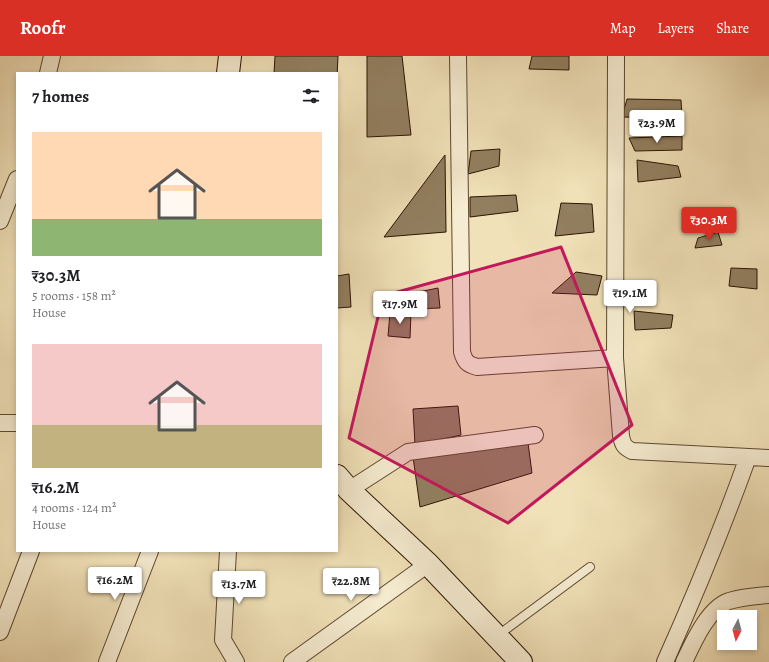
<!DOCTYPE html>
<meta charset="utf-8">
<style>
body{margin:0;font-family:Alegreya,serif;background:#f6f6f6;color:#202124;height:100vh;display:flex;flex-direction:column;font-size:15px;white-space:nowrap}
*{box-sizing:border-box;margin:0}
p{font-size:13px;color:#757577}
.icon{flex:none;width:22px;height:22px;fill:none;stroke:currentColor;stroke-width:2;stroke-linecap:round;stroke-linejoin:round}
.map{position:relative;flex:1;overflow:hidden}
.details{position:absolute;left:16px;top:16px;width:322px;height:480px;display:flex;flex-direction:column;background:#fff;border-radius:0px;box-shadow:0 2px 6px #0003}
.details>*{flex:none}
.needle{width:26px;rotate:186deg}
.fabs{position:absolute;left:717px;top:554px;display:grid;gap:8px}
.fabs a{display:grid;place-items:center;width:40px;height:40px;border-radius:0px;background:#fff;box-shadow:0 2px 6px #0003;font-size:20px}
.price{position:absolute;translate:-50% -34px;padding:0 9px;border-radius:4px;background:#fff;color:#222;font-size:13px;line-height:26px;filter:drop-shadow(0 1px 2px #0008)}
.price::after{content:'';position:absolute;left:50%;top:24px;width:12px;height:9px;margin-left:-6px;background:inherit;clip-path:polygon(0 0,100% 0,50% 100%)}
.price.current{background:#d93025;color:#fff}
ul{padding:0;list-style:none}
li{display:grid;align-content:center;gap:8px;height:212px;padding:0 16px}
li span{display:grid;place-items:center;height:124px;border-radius:0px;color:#555}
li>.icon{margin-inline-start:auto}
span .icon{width:72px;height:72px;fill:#fffc;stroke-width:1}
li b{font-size:17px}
h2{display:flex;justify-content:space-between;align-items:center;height:48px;padding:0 16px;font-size:17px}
header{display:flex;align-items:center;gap:24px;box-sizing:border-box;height:56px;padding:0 20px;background:#d93025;color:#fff}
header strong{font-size:19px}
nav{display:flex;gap:22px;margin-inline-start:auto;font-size:14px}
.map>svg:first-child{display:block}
</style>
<header>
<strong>Roofr</strong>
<nav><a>Map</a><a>Layers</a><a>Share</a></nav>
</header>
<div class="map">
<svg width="769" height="606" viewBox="0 0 769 606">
<rect width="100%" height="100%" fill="#f1e1b8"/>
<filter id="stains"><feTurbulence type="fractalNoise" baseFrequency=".005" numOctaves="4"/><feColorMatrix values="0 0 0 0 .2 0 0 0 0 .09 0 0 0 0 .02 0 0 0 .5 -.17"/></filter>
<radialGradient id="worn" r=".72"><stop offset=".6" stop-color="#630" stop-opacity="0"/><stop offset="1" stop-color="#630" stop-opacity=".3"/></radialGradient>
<!-- building -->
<path fill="#927f60" stroke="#2b1400" d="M275,0H338L337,21V17H274Z
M367,0H402L411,79L367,81Z
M532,0H569V14L529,13Z
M627,43L681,44L682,62L622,61Z
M682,80V94L635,95L629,82Z
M500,93L499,110L468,118L471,95Z
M445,99L446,176L384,181Z
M637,104L678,110L681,121L638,126Z
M516,139L518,155L470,161V141Z
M561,147L592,148L594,176L555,180Z
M718,176L722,189L695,192L698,182Z
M731,212L757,213V233L729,230Z
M576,216L602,220L597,239L552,237Z
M349,218L351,251L337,252V220Z
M438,232L440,252L378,254L379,244Z
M634,255L673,259L671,272L635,274Z
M390,257H411L410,282L388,280Z
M458,350L461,379L415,389L413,353Z
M528,387L532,417L420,451L413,401Z"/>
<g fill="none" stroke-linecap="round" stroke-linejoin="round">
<!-- lane casing -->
<g stroke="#5c472e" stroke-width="10">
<path id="lane" d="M497,580L590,511"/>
</g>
<!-- street casing -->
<g stroke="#5c472e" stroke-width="18">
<path id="street" d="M458,0L462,296C465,306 467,308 477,311L615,302
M616,0L615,302L621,380C623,389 624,391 632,395L769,402
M48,17L52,0
M0,165L17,123
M0,367H17
M349,434L408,396L535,379
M228,495L223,584L236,606
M0,576L31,495
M107,606L150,495
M292,606L428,508
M665,606C695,539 723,471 748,401
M684,606C693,587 708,552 729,545C742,541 756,540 769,539"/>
</g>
<!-- secondary casing -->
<g stroke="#2b1400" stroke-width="24">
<path id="secondary" d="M228,17L230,0
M337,420L349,434L428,508L521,606"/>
</g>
<!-- lane -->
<use href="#lane" stroke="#f6ecd1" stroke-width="8"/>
<!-- street -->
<use href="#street" stroke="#f6ecd1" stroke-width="16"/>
<!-- secondary -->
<use href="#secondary" stroke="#f6ecd1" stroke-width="22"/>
</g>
<!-- marked area -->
<path fill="#c2185b" fill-opacity="0.2" stroke="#c2185b" stroke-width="3" stroke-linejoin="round" d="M561,191L632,369L508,467L349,382L383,240Z"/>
<rect width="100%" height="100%" filter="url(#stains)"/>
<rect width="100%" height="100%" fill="url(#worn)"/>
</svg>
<div class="fabs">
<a><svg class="needle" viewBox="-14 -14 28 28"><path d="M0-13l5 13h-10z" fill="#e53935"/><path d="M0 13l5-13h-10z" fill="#757577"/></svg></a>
</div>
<b class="price" style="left:657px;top:88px">₹23.9M</b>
<b class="price current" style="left:709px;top:185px">₹30.3M</b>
<b class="price" style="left:630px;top:258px">₹19.1M</b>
<b class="price" style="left:400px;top:269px">₹17.9M</b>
<b class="price" style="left:115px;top:545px">₹16.2M</b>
<b class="price" style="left:351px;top:546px">₹22.8M</b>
<b class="price" style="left:239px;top:549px">₹13.7M</b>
<section class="details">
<h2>7 homes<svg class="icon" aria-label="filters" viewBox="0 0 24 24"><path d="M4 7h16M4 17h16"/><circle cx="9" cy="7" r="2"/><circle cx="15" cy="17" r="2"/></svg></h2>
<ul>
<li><span style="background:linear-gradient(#ffd9b3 70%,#8fb573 0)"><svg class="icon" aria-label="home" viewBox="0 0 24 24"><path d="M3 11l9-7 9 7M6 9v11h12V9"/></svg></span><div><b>₹30.3M</b><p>5 rooms · 158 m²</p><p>House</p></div></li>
<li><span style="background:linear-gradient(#f6c9c9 65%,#c2b280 0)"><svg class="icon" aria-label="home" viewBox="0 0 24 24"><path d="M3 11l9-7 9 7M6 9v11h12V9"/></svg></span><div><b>₹16.2M</b><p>4 rooms · 124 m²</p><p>House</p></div></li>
</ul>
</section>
</div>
